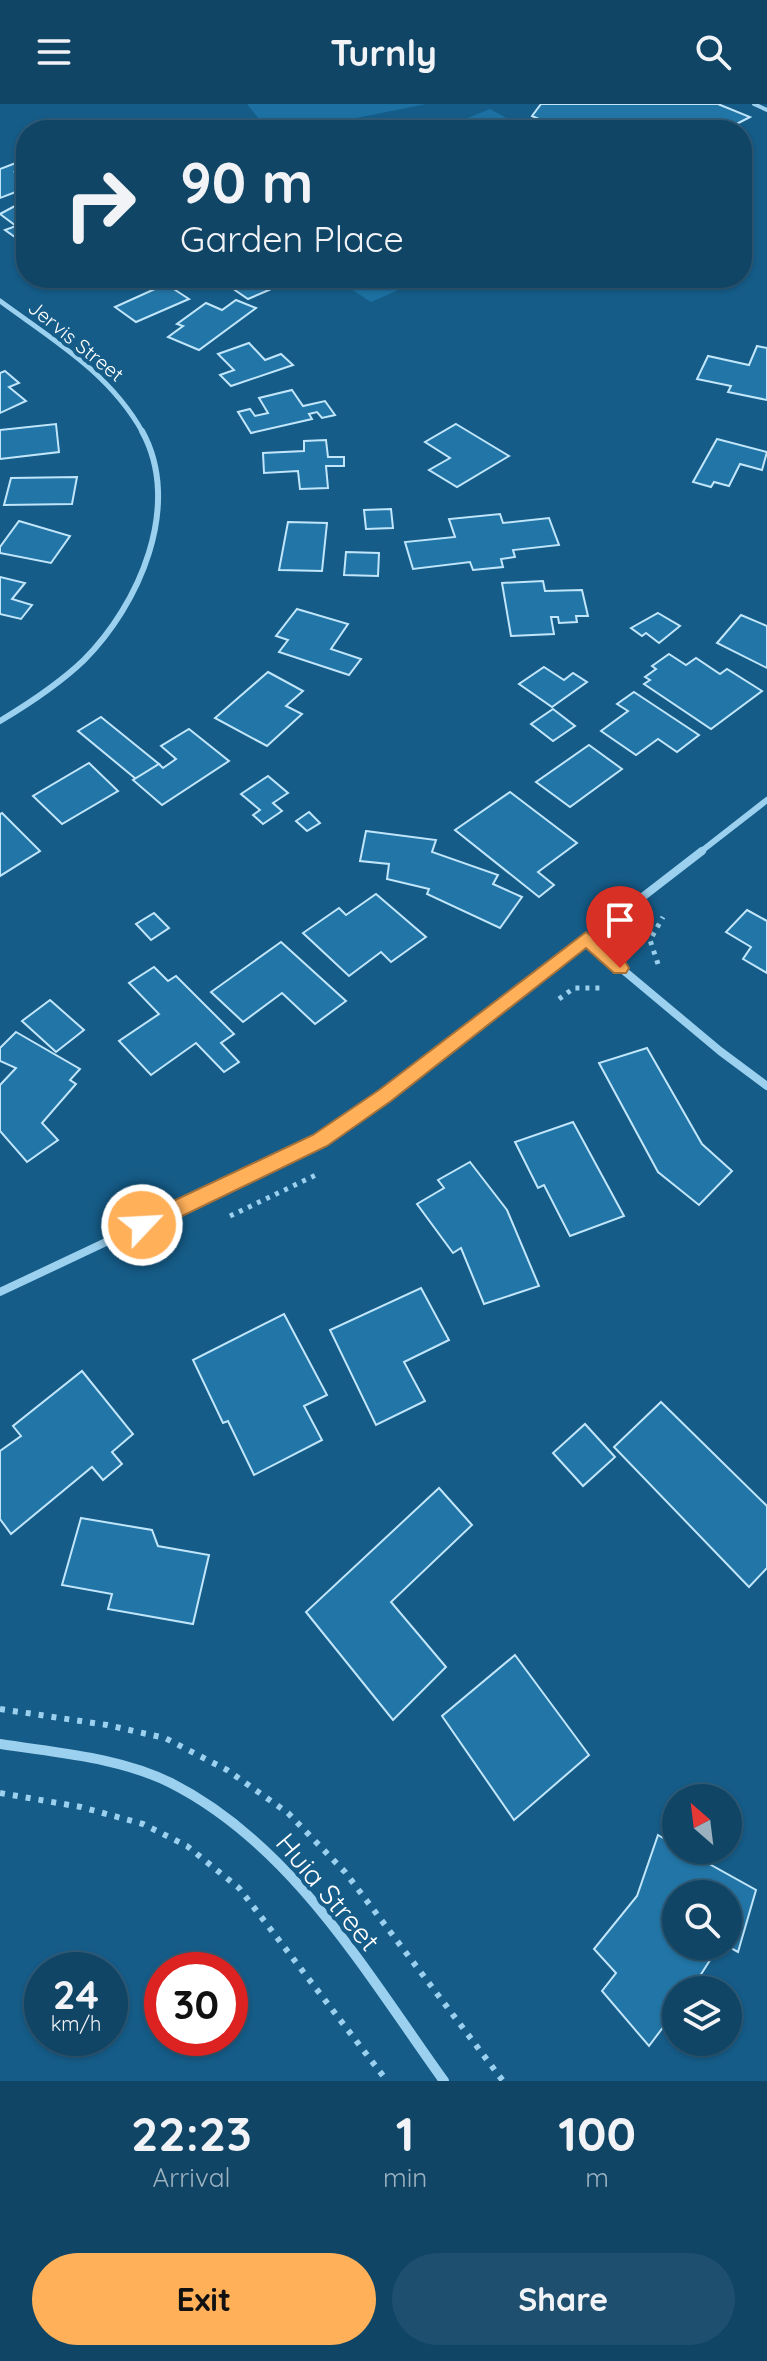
<!DOCTYPE html>
<style>
body{margin:0;font-family:Quicksand,sans-serif;background:#1e4f6f;color:#f1f3f6;height:100vh;display:flex;flex-direction:column;font-size:30px;white-space:nowrap}
*{box-sizing:border-box;margin:0}
p{font-size:26px;color:#9cb1bf}
.icon{flex:none;width:44px;height:44px;fill:none;stroke:currentColor;stroke-width:2;stroke-linecap:round;stroke-linejoin:round}
.map{position:relative;height:1977px;overflow:hidden}
.side{display:flex;flex-direction:column;background:#104566;flex:1}
.side>*{flex:none}
.hud{position:absolute;left:16px;top:16px;width:736px;height:168px;border-radius:32px;box-shadow:0 2px 6px #0004,0 0 0 2px #305d7a;background:#104566;color:#f1f3f6;overflow:hidden}
.needle{width:52px;rotate:332deg}
.buttons{position:absolute;left:662px;top:1680px;display:grid;gap:16px}
.buttons a{display:grid;place-items:center;width:80px;height:80px;border-radius:50%;background:#104566;box-shadow:0 2px 6px #0004,0 0 0 2px #305d7a;font-size:40px}
.speed{position:absolute;left:24px;top:1848px;display:flex;gap:16px;font-size:40px;font-weight:700;text-align:center}
.speed>*{display:grid;place-content:center;width:104px;height:104px;border-radius:50%;background:#104566;box-shadow:0 2px 6px #0004,0 0 0 2px #305d7a;line-height:1}
.speed small{font-size:20px;font-weight:400}
.speed .limit{border:12px solid #d22;background:#fff;color:#111}
.pin{position:absolute;display:grid;place-items:center;width:68px;height:68px;color:#fff;margin:-82px -34px;border-radius:50% 50% 50% 0;rotate:-45deg;box-shadow:0 0 8px #0007}
.pin .icon{rotate:45deg}
.me{position:absolute;width:88px;margin:-44px;rotate:65deg;stroke-linejoin:round;filter:drop-shadow(0 0 6px #0008)}
.turn{display:flex;align-items:center;gap:28px;height:168px;padding:0 32px;font-size:36px}
.turn .icon{width:104px;height:104px;stroke-width:2.5}
.turn b{display:block;font-size:56px;line-height:68px}
.eta{display:flex;justify-content:space-evenly;align-items:center;height:136px;text-align:center}
.eta b{font-size:48px;font-weight:800;line-height:56px}
.primary-button{display:flex;gap:16px;margin-top:auto;padding:16px 32px}
.primary-button a{flex:1;height:92px;border-radius:48px;background:#ffb059;color:#111;font-size:32px;font-weight:800;line-height:92px;text-align:center}
.primary-button a+a{background:#1e4f6f;color:#f1f3f6}
header{display:flex;justify-content:space-between;align-items:center;height:104px;padding:0 32px;background:#104566;font-size:36px;font-weight:800}
.map>svg:first-child{display:block}
</style>
<header><svg class="icon" aria-label="menu" viewBox="0 0 24 24"><path d="M4 6h16M4 12h16M4 18h16"/></svg>Turnly<svg class="icon" aria-label="search" viewBox="0 0 24 24"><circle cx="10" cy="10" r="6"/><path d="M15 15l6 6"/></svg></header>
<div class="map">
<svg width="767" height="1977" viewBox="0 0 767 1977">
<rect width="100%" height="100%" fill="#155c88"/>
<!-- green -->
<g fill="#1d71a2">
<path d="M 247,0 L 426,0 L 297,26 L 268,26 Z"/>
<path d="M 490,5 L 528,26 L 438,26 Z"/>
<path d="M 334,174 L 426,174 L 371,198 Z"/>
</g>
<!-- building -->
<g fill="#2276a7" stroke="#c1e6fb" stroke-width="2">
<path d="M 541,0 L 718,0 L 750,13 L 725,26 L 564,26 L 532,12 Z"/>
<path d="M 26,55 L 26,63 L 15,68 L 26,75 L 26,84 L 0,94 L 0,65 Z"/>
<path d="M 26,96 L 26,128 L 15,133 L 5,126 L 16,122 L 0,110 Z"/>
<path d="M 80,174 L 125,174 L 99,185 L 94,182 L 87,184 L 75,176 Z"/>
<path d="M 247,174 L 251,174 L 269,186 L 248,195 L 229,182 Z"/>
<path d="M 166,180 L 189,195 L 136,218 L 115,203 Z"/>
<path d="M 236,196 L 256,204 L 199,246 L 168,233 L 183,222 L 177,220 L 206,199 L 222,206 Z"/>
<path d="M 249,239 L 265,256 L 281,250 L 293,261 L 231,282 L 220,271 L 234,266 L 218,250 Z"/>
<path d="M 757,242 L 767,244 L 767,296 L 728,288 L 731,282 L 697,275 L 708,252 L 749,261 Z"/>
<path d="M 5,267 L 19,279 L 9,283 L 26,297 L 0,309 L 0,269 Z"/>
<path d="M 292,286 L 303,302 L 325,297 L 335,311 L 322,314 L 317,308 L 309,310 L 312,315 L 251,329 L 238,308 L 250,305 L 255,312 L 268,309 L 259,294 Z"/>
<path d="M 56,320 L 59,348 L 0,355 L 0,326 Z"/>
<path d="M 456,320 L 509,352 L 457,383 L 429,366 L 450,354 L 425,338 Z"/>
<path d="M 717,335 L 767,348 L 762,366 L 740,360 L 729,382 L 714,378 L 711,383 L 693,378 Z"/>
<path d="M 326,336 L 328,353 L 344,353 L 344,362 L 326,362 L 328,384 L 300,385 L 298,367 L 264,369 L 263,349 L 304,347 L 304,337 Z"/>
<path d="M 77,373 L 72,400 L 4,401 L 11,374 Z"/>
<path d="M 391,405 L 393,424 L 366,425 L 364,406 Z"/>
<path d="M 500,410 L 503,419 L 549,414 L 559,441 L 513,446 L 515,453 L 501,455 L 503,463 L 473,466 L 470,458 L 413,465 L 405,438 L 455,433 L 449,415 Z"/>
<path d="M 19,417 L 70,432 L 51,459 L 0,449 L 0,443 Z"/>
<path d="M 288,418 L 327,419 L 322,467 L 279,466 Z"/>
<path d="M 346,448 L 379,449 L 378,472 L 344,471 Z"/>
<path d="M 0,473 L 25,479 L 12,495 L 32,501 L 21,515 L 0,510 Z"/>
<path d="M 543,477 L 545,487 L 582,486 L 588,512 L 576,512 L 577,518 L 559,519 L 558,513 L 551,513 L 554,530 L 511,532 L 502,479 Z"/>
<path d="M 297,505 L 348,520 L 331,545 L 361,555 L 349,571 L 279,548 L 288,536 L 276,532 Z"/>
<path d="M 658,509 L 680,522 L 659,539 L 646,529 L 642,532 L 631,524 Z"/>
<path d="M 741,511 L 767,522 L 767,564 L 717,539 Z"/>
<path d="M 669,550 L 686,561 L 696,554 L 720,570 L 727,565 L 762,587 L 711,625 L 644,580 L 650,576 L 645,573 L 656,565 L 652,562 Z"/>
<path d="M 544,563 L 564,576 L 573,569 L 587,578 L 552,603 L 519,580 Z"/>
<path d="M 268,568 L 303,587 L 286,602 L 302,610 L 267,642 L 215,614 Z"/>
<path d="M 634,588 L 699,631 L 677,648 L 658,635 L 636,651 L 601,627 L 628,607 L 617,600 Z"/>
<path d="M 553,605 L 575,622 L 553,637 L 531,620 Z"/>
<path d="M 101,613 L 159,660 L 136,675 L 78,627 Z"/>
<path d="M 189,625 L 229,657 L 162,701 L 133,676 L 159,660 L 163,664 L 176,655 L 161,642 Z"/>
<path d="M 589,641 L 622,665 L 570,703 L 536,678 Z"/>
<path d="M 89,659 L 118,687 L 62,720 L 33,692 Z"/>
<path d="M 268,672 L 288,689 L 273,699 L 282,707 L 263,720 L 253,711 L 260,706 L 241,690 Z"/>
<path d="M 510,688 L 577,739 L 538,768 L 554,781 L 539,793 L 455,726 Z"/>
<path d="M 309,708 L 320,719 L 307,727 L 296,717 Z"/>
<path d="M 2,709 L 40,747 L 0,772 L 0,710 Z"/>
<path d="M 366,727 L 436,736 L 432,748 L 498,771 L 493,780 L 522,793 L 500,824 L 427,790 L 429,785 L 387,775 L 389,760 L 360,757 Z"/>
<path d="M 376,790 L 426,833 L 391,858 L 381,848 L 349,872 L 303,829 L 339,804 L 346,811 Z"/>
<path d="M 747,806 L 767,817 L 767,869 L 743,855 L 751,843 L 726,828 Z"/>
<path d="M 154,809 L 169,824 L 151,836 L 136,820 Z"/>
<path d="M 281,838 L 346,897 L 315,920 L 282,889 L 243,918 L 211,888 Z"/>
<path d="M 154,863 L 168,877 L 176,872 L 234,930 L 221,939 L 239,958 L 224,968 L 196,939 L 151,971 L 119,937 L 159,910 L 129,879 Z"/>
<path d="M 50,896 L 84,926 L 56,948 L 22,917 Z"/>
<path d="M 16,928 L 80,965 L 70,976 L 76,980 L 42,1019 L 58,1036 L 27,1058 L 0,1027 L 0,981 L 16,964 L 0,957 L 0,944 Z"/>
<path d="M 647,944 L 702,1040 L 732,1067 L 699,1101 L 658,1068 L 599,959 Z"/>
<path d="M 573,1018 L 624,1112 L 570,1132 L 544,1081 L 538,1084 L 515,1038 Z"/>
<path d="M 470,1058 L 507,1106 L 539,1182 L 484,1200 L 461,1144 L 453,1149 L 417,1100 L 444,1084 L 438,1076 Z"/>
<path d="M 421,1184 L 449,1236 L 404,1258 L 425,1297 L 376,1321 L 330,1226 Z"/>
<path d="M 284,1210 L 327,1291 L 304,1302 L 322,1336 L 254,1371 L 228,1317 L 223,1319 L 193,1256 Z"/>
<path d="M 82,1267 L 133,1330 L 112,1348 L 122,1360 L 103,1376 L 92,1363 L 11,1430 L 0,1415 L 0,1347 L 21,1332 L 13,1322 Z"/>
<path d="M 661,1298 L 767,1402 L 767,1464 L 749,1483 L 614,1343 Z"/>
<path d="M 585,1320 L 615,1353 L 583,1382 L 553,1349 Z"/>
<path d="M 439,1384 L 472,1421 L 391,1498 L 446,1563 L 393,1616 L 306,1508 Z"/>
<path d="M 81,1414 L 152,1426 L 158,1442 L 209,1451 L 193,1520 L 108,1505 L 112,1490 L 62,1481 Z"/>
<path d="M 515,1551 L 589,1651 L 514,1716 L 442,1612 Z"/>
<path d="M 658,1731 L 676,1742 L 676,1746 L 684,1746 L 756,1786 L 738,1848 L 727,1842 L 728,1790 L 676,1790 L 676,1842 L 719,1842 L 691,1886 L 676,1886 L 676,1906 L 649,1942 L 602,1887 L 616,1869 L 594,1845 L 637,1792 Z"/>
</g>
<g fill="none" stroke-linecap="round" stroke-linejoin="round">
<!-- path-far1 -->
<g stroke="#9bd0ef" stroke-width="5" stroke-dasharray="4 6" stroke-linecap="butt">
<path d="M 658,860 L 650,836 L 663,813"/>
<path d="M 559,895 L 574,884 L 601,884"/>
<path d="M 230,1112 L 318,1070"/>
</g>
<!-- path -->
<g stroke="#9bd0ef" stroke-width="6" stroke-dasharray="5 8" stroke-linecap="butt">
<path d="M 0,1605 L 107,1621 L 165,1634 L 227,1666 L 288,1709 L 345,1768 L 503,1977"/>
<path d="M 0,1689 L 81,1703 L 143,1720 L 187,1742 L 239,1784 L 387,1977"/>
</g>
<!-- lane -->
<path stroke="#9bd0ef" stroke-width="4" d="M 754,0 L 767,6"/>
<!-- street-far3 -->
<path stroke="#9bd0ef" stroke-width="5" d="M 0,197 C 53,236 110,269 143,329"/>
<!-- street-far2 -->
<g stroke="#9bd0ef" stroke-width="6">
<path d="M 0,617 C 30,599 59,580 84,556 C 139,501 183,401 142,327"/>
<path d="M 699,749 L 767,696"/>
</g>
<!-- street-far1 -->
<g stroke="#9bd0ef" stroke-width="8">
<path d="M 586,835 L 720,947 L 767,982"/>
<path d="M 0,1188 L 320,1037 L 385,992 L 702,747"/>
</g>
<!-- street -->
<path stroke="#9bd0ef" stroke-width="10" d="M 0,1640 C 57,1649 119,1653 171,1679 C 293,1741 367,1870 444,1977"/>
</g>
<!-- route -->
<path fill="#ffb059" stroke="#a6723a" stroke-width="2" d="M 586,828 L 626,859 L 629,864 L 626,869 L 614,869 L 586,844 L 391,997 L 327,1042 L 149,1128 L 142,1130 L 135,1128 L 132,1121 L 135,1115 L 313,1031 L 379,986 Z"/>
<g text-anchor="middle" stroke-width="8" stroke-linejoin="round" paint-order="stroke">
<!-- far-street labels -->
<g font-size="20" fill="#fff" stroke="#155c88">
<text transform="translate(76 237) rotate(39)" y="7">Jervis Street</text>
</g>
<!-- near-street labels -->
<g font-size="28" fill="#fff" stroke="#155c88">
<text transform="translate(328 1788) rotate(50)" y="10">Huia Street</text>
</g>
</g>
</svg>
<div class="buttons">
<a><svg class="needle" viewBox="-14 -14 28 28"><path d="M0-13l5 13h-10z" fill="#e53935"/><path d="M0 13l5-13h-10z" fill="#9cb1bf"/></svg></a>
<a><svg class="icon" aria-label="search" viewBox="0 0 24 24"><circle cx="10" cy="10" r="6"/><path d="M15 15l6 6"/></svg></a>
<a><svg class="icon" aria-label="layers" viewBox="0 0 24 24"><path d="M12 4l9 5-9 5-9-5zM3 14l9 5 9-5"/></svg></a>
</div>
<div class="speed"><div>24<small>km/h</small></div><div class="limit">30</div></div>
<div class="pin" style="left:620px;top:864px;background:#d93025"><svg class="icon" aria-label="arrive" viewBox="0 0 24 24"><path d="M6 21V4h12l-3 4 3 4H6"/></svg></div>
<svg class="me" style="left:142px;top:1121px" viewBox="-20 -20 40 40"><circle r="17" fill="#ffb059" stroke="#fff" stroke-width="3"/><path d="M0-11L8 9 0 5-8 9z" fill="#fff"/></svg>
<div class="hud">
<div class="turn"><svg class="icon" aria-label="right" viewBox="0 0 24 24"><path d="M7 20v-9h11M14 6l5 5-5 5"/></svg><div><b>90 m</b>Garden Place</div></div>
</div>
</div>
<section class="side">
<div class="eta">
<div><b>22:23</b><p>Arrival</p></div>
<div><b>1</b><p>min</p></div>
<div><b>100</b><p>m</p></div>
</div>
<div class="primary-button"><a>Exit</a><a>Share</a></div>
</section>
